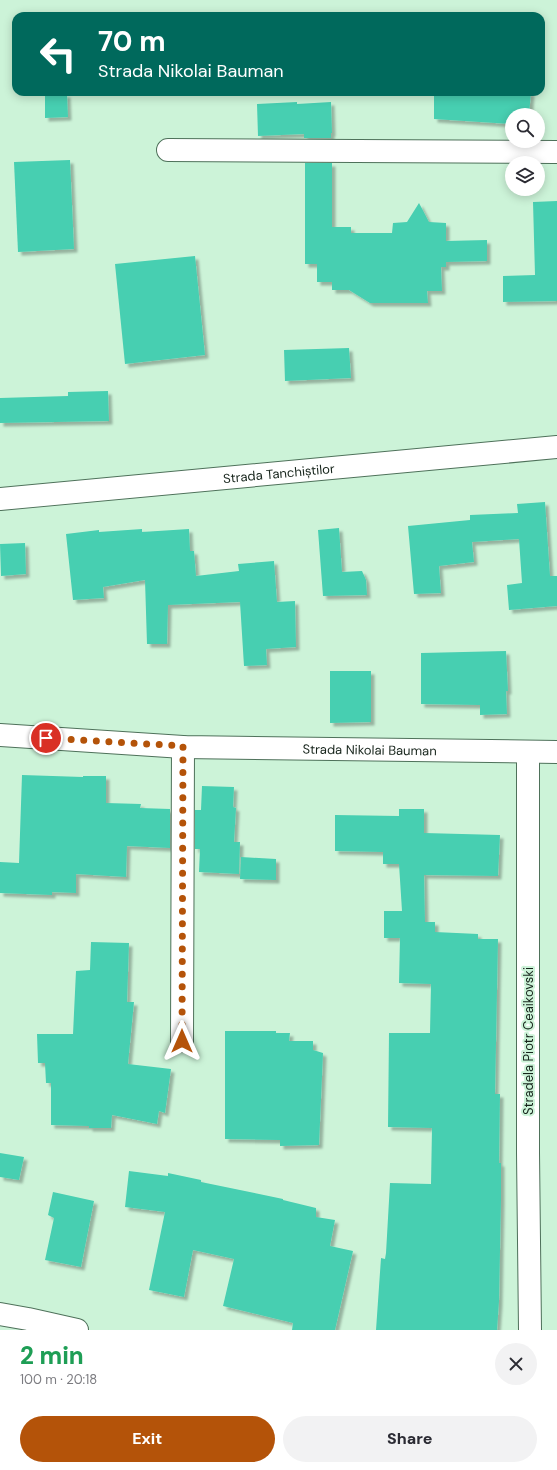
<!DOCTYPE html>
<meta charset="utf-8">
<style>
body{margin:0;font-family:"DM Sans",sans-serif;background:#f2f2f3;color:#2b2b33;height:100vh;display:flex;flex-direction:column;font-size:15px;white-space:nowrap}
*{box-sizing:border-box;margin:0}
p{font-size:13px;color:#7c7c81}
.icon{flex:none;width:22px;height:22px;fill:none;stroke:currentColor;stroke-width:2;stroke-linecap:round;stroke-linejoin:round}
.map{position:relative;height:1330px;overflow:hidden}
.details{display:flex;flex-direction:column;background:#fff;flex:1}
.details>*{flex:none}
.top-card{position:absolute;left:12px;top:12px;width:533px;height:84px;border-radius:12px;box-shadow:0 2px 10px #0003;background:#00695c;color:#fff;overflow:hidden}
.tools{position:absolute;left:505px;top:108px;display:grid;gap:8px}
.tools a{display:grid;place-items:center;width:40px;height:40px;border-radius:50%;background:#fff;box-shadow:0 2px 10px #0003;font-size:20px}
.pin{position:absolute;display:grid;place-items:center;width:34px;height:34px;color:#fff;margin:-17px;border:2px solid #fff;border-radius:50%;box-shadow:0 1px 4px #0007}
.me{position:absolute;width:44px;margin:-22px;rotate:0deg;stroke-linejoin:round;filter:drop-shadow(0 0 3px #0008)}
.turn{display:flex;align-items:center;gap:14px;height:84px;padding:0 20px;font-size:18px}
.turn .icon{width:52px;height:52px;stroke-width:2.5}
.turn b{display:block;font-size:28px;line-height:34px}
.round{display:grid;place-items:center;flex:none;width:42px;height:42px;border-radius:21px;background:#f2f2f3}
.summary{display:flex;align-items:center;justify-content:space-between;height:68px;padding:0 20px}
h1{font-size:24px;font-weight:800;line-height:30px;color:#1e9e55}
.action{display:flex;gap:8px;margin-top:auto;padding:8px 20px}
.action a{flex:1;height:46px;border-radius:24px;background:#b45309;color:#fff;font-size:16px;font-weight:800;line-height:46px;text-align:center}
.action a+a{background:#f2f2f3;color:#2b2b33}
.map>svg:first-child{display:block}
</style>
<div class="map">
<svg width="557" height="1330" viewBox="0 0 557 1330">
<defs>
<filter id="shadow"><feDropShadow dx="3.5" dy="3.5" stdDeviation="1" flood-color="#0004"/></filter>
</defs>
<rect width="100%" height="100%" fill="#ccf3d8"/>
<!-- building -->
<g fill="#47cfb1" filter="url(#shadow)">
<path d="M 434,92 L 531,92 L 529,115 L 512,115 L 512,124 L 434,119 Z"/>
<path d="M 45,94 L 67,94 L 68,117 L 45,118 Z"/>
<path d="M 297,102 L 297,104 L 331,102 L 332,133 L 331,133 L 331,138 L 304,138 L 304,134 L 258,136 L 257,104 Z"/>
<path d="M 70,160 L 74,249 L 18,252 L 14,162 Z"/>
<path d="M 305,163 L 332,163 L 332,227 L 351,227 L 351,233 L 392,233 L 393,223 L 407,222 L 419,203 L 429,222 L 446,223 L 446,241 L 487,240 L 487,261 L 446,262 L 446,267 L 441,267 L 442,291 L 427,291 L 428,303 L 370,303 L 349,290 L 332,290 L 332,282 L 317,282 L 317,264 L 305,264 Z"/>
<path d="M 557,201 L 557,301 L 503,302 L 503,276 L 535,275 L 533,202 Z"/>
<path d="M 195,256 L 205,355 L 125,364 L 115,264 Z"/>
<path d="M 349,348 L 351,378 L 285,381 L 284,350 Z"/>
<path d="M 108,391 L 109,421 L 0,423 L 0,398 L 68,396 L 68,392 Z"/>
<path d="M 545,502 L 550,576 L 557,576 L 557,606 L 509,610 L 507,585 L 522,583 L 519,539 L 472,542 L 474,562 L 439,566 L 441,593 L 414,594 L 408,526 L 470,520 L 470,515 L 518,513 L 517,504 Z"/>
<path d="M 339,528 L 342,572 L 362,571 L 366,580 L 367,595 L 323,596 L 318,530 Z"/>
<path d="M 142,529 L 142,532 L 189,529 L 190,551 L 194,551 L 196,576 L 239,571 L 238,564 L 274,561 L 277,602 L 295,601 L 296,647 L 266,649 L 267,665 L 244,666 L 240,602 L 168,605 L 167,644 L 147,644 L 145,580 L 103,587 L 104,598 L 73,600 L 66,534 L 99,530 L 99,532 Z"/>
<path d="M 25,543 L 26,574 L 1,576 L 0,544 Z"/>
<path d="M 506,651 L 508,691 L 506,691 L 507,714 L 480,715 L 480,705 L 421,704 L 421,653 Z"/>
<path d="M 330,671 L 371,671 L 371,722 L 330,723 Z"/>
<path d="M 22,775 L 83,777 L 83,776 L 106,776 L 106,803 L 141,804 L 140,808 L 170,809 L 170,848 L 127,846 L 126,877 L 76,874 L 76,893 L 52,892 L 52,895 L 0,893 L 0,862 L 19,863 Z"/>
<path d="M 202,786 L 234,787 L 233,807 L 236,808 L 234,842 L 240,842 L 239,874 L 199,872 L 200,849 L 195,849 L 195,810 L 201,810 Z"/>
<path d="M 399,809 L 424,809 L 424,833 L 500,835 L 498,876 L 424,875 L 425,922 L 435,922 L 435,932 L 478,934 L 478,939 L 498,939 L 495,1094 L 500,1094 L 499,1163 L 501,1163 L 501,1200 L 499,1301 L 497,1330 L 376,1330 L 381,1258 L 385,1259 L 386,1253 L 390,1183 L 431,1184 L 432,1128 L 388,1127 L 389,1033 L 430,1033 L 431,984 L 399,983 L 400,938 L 384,938 L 384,911 L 402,911 L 399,864 L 383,864 L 383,852 L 335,851 L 335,815 L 399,816 Z"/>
<path d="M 241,857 L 276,859 L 276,880 L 240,879 Z"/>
<path d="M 91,942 L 129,943 L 127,1002 L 134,1002 L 128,1064 L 171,1069 L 165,1113 L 159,1111 L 157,1124 L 112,1115 L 111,1128 L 89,1128 L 89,1126 L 51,1125 L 51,1083 L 46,1083 L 45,1063 L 38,1063 L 37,1034 L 73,1034 L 76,971 L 90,970 Z"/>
<path d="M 225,1031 L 276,1031 L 276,1033 L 290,1033 L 289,1041 L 313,1041 L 313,1050 L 323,1053 L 319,1145 L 280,1146 L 280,1140 L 225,1139 Z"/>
<path d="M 0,1153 L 24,1157 L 19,1180 L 0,1177 Z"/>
<path d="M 129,1171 L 168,1176 L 168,1173 L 201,1180 L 201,1182 L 283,1199 L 283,1200 L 316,1208 L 316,1217 L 335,1220 L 330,1246 L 353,1251 L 335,1330 L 292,1330 L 293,1323 L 223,1306 L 234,1259 L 193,1250 L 184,1297 L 149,1290 L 165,1212 L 125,1207 Z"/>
<path d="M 53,1192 L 94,1201 L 81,1267 L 45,1260 L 54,1218 L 48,1215 Z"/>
</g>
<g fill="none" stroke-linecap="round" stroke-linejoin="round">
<defs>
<g id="minor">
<path d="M 168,150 L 557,152"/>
<path id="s1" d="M 0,499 L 557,447"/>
<path id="s2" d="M 0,735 L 183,747 L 557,752"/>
<path d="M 528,753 L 528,1153 L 530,1330"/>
<path d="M 182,1041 L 183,747"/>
<path d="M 0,1314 L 28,1319 L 77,1330"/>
</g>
</defs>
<!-- minor casing -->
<use href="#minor" stroke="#4e715a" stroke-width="24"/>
<!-- minor -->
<use href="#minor" stroke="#fff" stroke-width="22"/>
</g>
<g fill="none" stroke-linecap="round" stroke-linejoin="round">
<!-- route -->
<path stroke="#b45309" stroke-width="7" stroke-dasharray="0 12.6" d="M 46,738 L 183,746 L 182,1041"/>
</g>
<g text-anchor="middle" stroke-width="4" stroke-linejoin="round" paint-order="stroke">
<!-- street labels -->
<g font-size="13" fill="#16241b" stroke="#ccf3d8">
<text dy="5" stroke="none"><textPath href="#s1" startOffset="280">Strada Tanchiștilor</textPath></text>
<text dy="5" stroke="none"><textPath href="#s2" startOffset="370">Strada Nikolai Bauman</textPath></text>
<text transform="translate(528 1041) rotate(-90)" y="5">Stradela Piotr Ceaikovski</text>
</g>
</g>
</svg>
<div class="tools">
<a><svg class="icon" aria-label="search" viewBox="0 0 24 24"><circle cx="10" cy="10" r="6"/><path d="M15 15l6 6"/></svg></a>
<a><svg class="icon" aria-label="layers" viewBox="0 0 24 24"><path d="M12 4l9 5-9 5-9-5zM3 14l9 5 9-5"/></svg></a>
</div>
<div class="pin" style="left:46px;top:738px;background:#d93025"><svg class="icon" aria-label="arrive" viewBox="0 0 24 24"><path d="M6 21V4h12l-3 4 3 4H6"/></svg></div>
<svg class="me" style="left:182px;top:1041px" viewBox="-20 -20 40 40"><path d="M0-17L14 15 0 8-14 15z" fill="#b45309" stroke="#fff" stroke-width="4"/></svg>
<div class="top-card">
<div class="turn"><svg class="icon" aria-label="left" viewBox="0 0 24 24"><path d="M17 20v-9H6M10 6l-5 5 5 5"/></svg><div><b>70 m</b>Strada Nikolai Bauman</div></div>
</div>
</div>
<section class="details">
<div class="summary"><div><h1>2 min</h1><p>100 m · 20:18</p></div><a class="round"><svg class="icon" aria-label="close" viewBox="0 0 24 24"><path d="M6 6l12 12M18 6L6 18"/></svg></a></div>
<div class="action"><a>Exit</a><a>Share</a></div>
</section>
